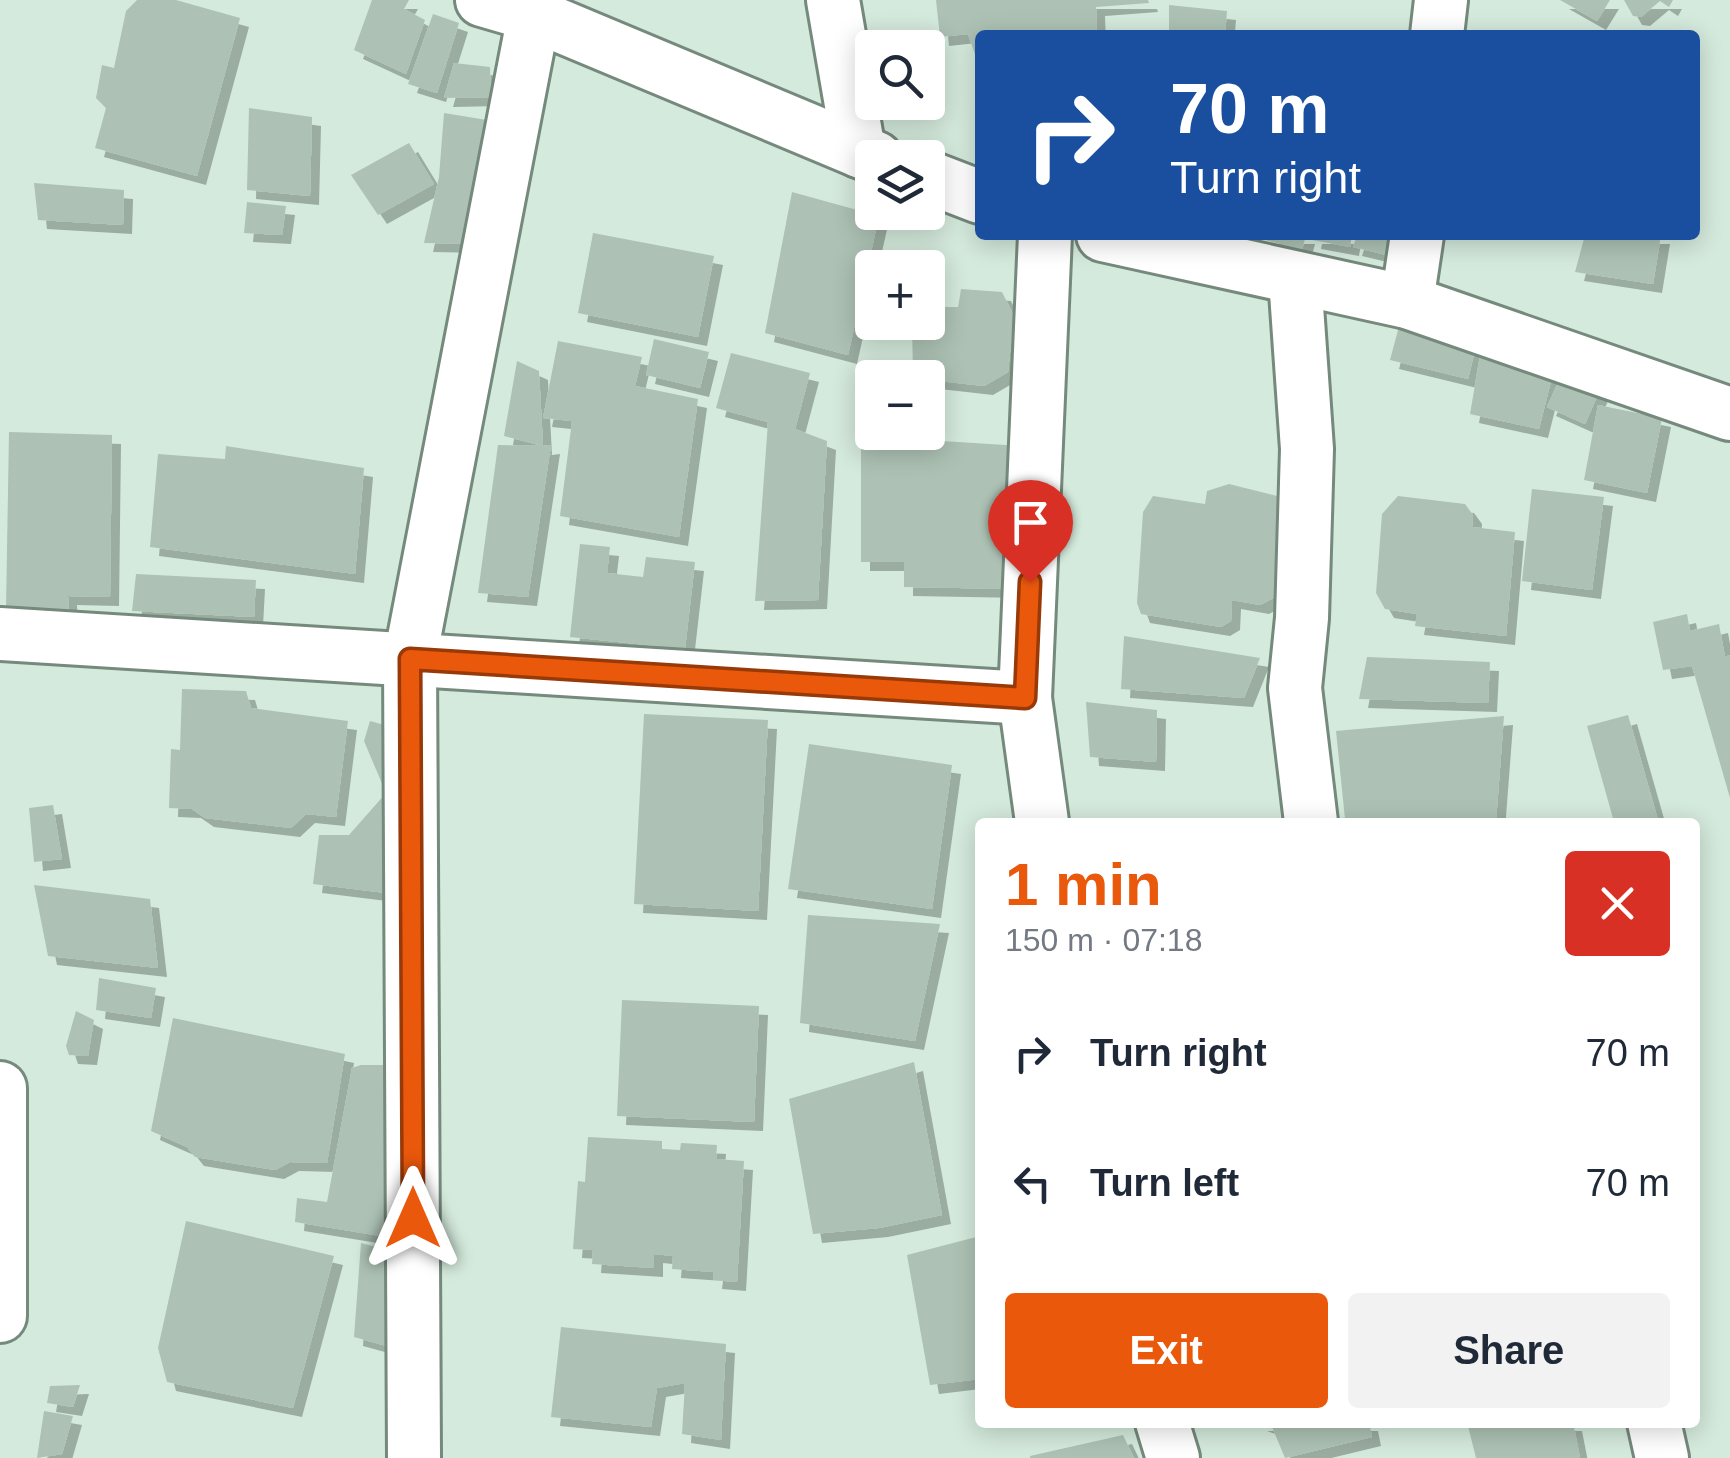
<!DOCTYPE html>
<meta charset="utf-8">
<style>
body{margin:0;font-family:Arial,sans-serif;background:#f2f2f3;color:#1f2937;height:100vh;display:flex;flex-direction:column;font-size:38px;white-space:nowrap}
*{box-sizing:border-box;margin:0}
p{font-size:32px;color:#747a83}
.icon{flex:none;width:55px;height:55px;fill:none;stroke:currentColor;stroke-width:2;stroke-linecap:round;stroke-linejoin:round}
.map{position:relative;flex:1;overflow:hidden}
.drawer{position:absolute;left:975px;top:818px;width:725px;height:610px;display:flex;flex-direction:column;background:#fff;border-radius:10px;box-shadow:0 5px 25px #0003}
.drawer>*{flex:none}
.banner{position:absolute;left:975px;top:30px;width:725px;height:210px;border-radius:10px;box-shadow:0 5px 25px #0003;background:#1a4fa0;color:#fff;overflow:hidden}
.buttons{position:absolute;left:855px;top:30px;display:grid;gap:20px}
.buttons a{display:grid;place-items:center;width:90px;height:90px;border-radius:10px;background:#fff;box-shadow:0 5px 25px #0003;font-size:50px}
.pin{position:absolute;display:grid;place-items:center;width:85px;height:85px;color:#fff;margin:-102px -42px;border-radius:50% 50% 50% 0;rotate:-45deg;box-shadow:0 0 10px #0007}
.pin .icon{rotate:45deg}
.me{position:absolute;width:110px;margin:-55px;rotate:0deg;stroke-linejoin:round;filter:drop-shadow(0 0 8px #0008)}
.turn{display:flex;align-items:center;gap:35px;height:210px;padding:0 30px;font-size:45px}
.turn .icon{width:130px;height:130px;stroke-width:2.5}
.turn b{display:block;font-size:70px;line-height:85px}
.round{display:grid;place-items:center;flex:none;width:105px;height:105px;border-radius:10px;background:#f2f2f3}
.head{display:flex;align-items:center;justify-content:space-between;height:170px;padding:0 30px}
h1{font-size:60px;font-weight:700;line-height:75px;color:#ea580c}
.primary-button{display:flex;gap:20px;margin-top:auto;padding:20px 30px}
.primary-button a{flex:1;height:115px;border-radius:10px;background:#ea580c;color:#fff;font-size:40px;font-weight:700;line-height:115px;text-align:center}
.primary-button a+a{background:#f2f2f3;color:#1f2937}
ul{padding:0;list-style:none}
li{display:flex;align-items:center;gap:30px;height:130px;padding:0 30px}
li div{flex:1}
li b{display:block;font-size:38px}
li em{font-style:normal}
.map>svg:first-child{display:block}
</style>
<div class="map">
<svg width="1730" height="1458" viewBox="0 0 1730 1458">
<defs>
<filter id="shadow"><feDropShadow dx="9" dy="9" stdDeviation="0" flood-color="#0004"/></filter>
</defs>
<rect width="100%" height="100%" fill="#d4eadc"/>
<!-- building -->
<g fill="#adc2b4" filter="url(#shadow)">
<path d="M 137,0 L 176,0 L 240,18 L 197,176 L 95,148 L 106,108 L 96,98 L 102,65 L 114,68 L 126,11 Z"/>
<path d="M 372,0 L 409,0 L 404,9 L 425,20 L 406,74 L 354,50 Z"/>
<path d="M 936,0 L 1148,0 L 1149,3 L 1096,7 L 1097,35 L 980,35 L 980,69 L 968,34 L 940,37 Z"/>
<path d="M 1560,0 L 1610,0 L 1597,21 Z"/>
<path d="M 1624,0 L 1673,0 L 1669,7 L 1660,1 L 1641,17 L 1633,16 Z"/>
<path d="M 1169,5 L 1227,11 L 1225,35 L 1169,35 Z"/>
<path d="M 433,14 L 459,23 L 437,93 L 408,84 Z"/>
<path d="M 454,63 L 490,67 L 491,97 L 444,98 Z"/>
<path d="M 249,108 L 312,117 L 310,196 L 247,190 Z"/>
<path d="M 444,113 L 493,121 L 474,244 L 424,243 L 439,177 Z"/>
<path d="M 409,143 L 434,184 L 378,215 L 351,175 Z"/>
<path d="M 34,183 L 124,190 L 123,225 L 38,220 Z"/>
<path d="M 792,192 L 879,216 L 848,355 L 765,333 Z"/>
<path d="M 247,202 L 286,206 L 282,235 L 244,233 Z"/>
<path d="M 593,233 L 714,256 L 698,337 L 578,313 Z"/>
<path d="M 1247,235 L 1306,235 L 1302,250 Z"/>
<path d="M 1313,235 L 1352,235 L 1350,247 L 1312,240 Z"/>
<path d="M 1357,235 L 1405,235 L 1399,258 L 1353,247 Z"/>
<path d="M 1585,235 L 1661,235 L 1653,284 L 1575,272 Z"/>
<path d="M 961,289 L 1002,292 L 1014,316 L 1008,372 L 984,386 L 913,378 L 912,322 L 928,322 L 928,307 L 958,307 Z"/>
<path d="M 1402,315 L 1479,334 L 1468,379 L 1390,360 Z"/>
<path d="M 654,339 L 709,352 L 700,388 L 646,375 Z"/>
<path d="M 558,341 L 642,357 L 635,386 L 698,399 L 679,537 L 560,516 L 572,421 L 543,418 Z"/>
<path d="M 1482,344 L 1554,369 L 1539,429 L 1470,414 Z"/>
<path d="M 731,353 L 810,373 L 795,429 L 827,441 L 818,600 L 755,601 L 768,422 L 716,408 Z"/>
<path d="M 517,361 L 539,371 L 543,446 L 551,445 L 528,597 L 478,593 L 498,445 L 543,446 L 504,436 Z"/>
<path d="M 1561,376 L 1599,392 L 1585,424 L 1547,407 Z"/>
<path d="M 1598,405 L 1662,418 L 1647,493 L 1584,480 Z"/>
<path d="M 9,432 L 112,435 L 110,597 L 68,596 L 69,616 L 6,609 Z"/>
<path d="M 861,436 L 1023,446 L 1014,589 L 904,587 L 904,562 L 861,562 Z"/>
<path d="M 226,446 L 364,468 L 355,574 L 150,547 L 158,454 L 225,459 Z"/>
<path d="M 1229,484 L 1281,497 L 1286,510 L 1275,597 L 1260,605 L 1232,600 L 1231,621 L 1221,627 L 1141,614 L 1137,603 L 1143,512 L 1153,496 L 1205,504 L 1207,491 Z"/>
<path d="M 1532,489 L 1604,497 L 1592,590 L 1522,581 Z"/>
<path d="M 1398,496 L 1465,504 L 1473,515 L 1472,527 L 1515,532 L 1506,636 L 1415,626 L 1417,614 L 1385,609 L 1376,593 L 1382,514 Z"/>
<path d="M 580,544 L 610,547 L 607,573 L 643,577 L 646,557 L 695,562 L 685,649 L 570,637 Z"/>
<path d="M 136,574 L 256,580 L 254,617 L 132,611 Z"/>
<path d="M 1687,614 L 1690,631 L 1719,624 L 1725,657 L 1730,655 L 1730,798 L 1692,666 L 1663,670 L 1653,622 Z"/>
<path d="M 1124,636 L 1260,658 L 1244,698 L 1121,689 Z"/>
<path d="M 1367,657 L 1490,662 L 1488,703 L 1359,699 Z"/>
<path d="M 182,689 L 246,691 L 251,708 L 348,721 L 336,817 L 306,814 L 291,828 L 205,818 L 192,809 L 169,808 L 171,749 L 180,750 Z"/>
<path d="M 1086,702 L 1157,710 L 1156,762 L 1090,757 Z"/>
<path d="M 644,714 L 768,720 L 758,911 L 634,904 Z"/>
<path d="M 1628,715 L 1658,820 L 1648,822 L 1614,822 L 1587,726 Z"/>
<path d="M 1504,716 L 1496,821 L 1345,819 L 1336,731 Z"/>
<path d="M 370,721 L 403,730 L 402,895 L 313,884 L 319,835 L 349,835 L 386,793 L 364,741 Z"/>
<path d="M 809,744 L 952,765 L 932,909 L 788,889 Z"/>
<path d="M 53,805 L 62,859 L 34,862 L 29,808 Z"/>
<path d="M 34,885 L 150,899 L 158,968 L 48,956 Z"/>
<path d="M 808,915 L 940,924 L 915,1041 L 800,1023 Z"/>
<path d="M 99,978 L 156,988 L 151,1018 L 96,1010 Z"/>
<path d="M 622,1000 L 759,1006 L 754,1122 L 617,1116 Z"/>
<path d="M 76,1011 L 94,1020 L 88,1056 L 69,1055 L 66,1046 Z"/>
<path d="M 173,1018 L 345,1054 L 327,1163 L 290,1162 L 275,1170 L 195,1157 L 187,1147 L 151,1131 Z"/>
<path d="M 914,1062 L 942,1215 L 879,1228 L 813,1234 L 789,1099 Z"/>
<path d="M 361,1065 L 399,1065 L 387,1237 L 295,1222 L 297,1198 L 327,1202 L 352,1068 Z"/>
<path d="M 588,1137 L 662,1141 L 662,1149 L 680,1150 L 681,1143 L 717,1145 L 716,1159 L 744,1161 L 737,1282 L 713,1280 L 714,1272 L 672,1269 L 673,1256 L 654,1254 L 654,1268 L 592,1264 L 593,1250 L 573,1249 L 578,1181 L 585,1182 Z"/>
<path d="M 186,1221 L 334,1256 L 293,1408 L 167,1382 L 158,1348 Z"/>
<path d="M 980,1236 L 980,1379 L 930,1385 L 907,1255 Z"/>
<path d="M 361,1243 L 402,1254 L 394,1348 L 354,1337 Z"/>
<path d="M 561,1327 L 726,1344 L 721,1440 L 682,1434 L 685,1383 L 657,1388 L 651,1427 L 551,1417 Z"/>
<path d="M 80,1385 L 73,1407 L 47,1403 L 50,1386 Z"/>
<path d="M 44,1411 L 73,1416 L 62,1454 L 37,1458 Z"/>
<path d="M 1258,1422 L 1369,1422 L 1372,1437 L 1285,1458 L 1272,1427 Z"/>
<path d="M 1467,1422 L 1573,1422 L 1580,1458 L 1476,1458 Z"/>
<path d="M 1123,1435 L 1134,1458 L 1030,1458 L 1030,1456 Z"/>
</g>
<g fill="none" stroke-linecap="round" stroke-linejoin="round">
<defs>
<g id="minor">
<path d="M 482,0 L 534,15 L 876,158"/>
<path d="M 833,0 L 859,151"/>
<path d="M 1437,35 L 1441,0"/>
<path d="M 928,177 L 980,197"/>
<path d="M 1103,235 L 1407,302 L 1730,414"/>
<path d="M 1295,278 L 1307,449 L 1302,618 L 1295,688 L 1311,822"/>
<path d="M 1407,302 L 1417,235"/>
<path d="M 0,634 L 1025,698 L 1045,235"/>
<path d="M 1025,698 L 1042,822"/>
<path d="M 0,1088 L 0,1316"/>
<path d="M 1162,1422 L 1173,1458"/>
<path d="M 1654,1422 L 1662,1458"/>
<path d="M 414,1458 L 410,659 L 534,15"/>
</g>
</defs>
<!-- minor casing -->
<use href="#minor" stroke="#75897c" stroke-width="58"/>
<!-- minor -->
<use href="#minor" stroke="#fff" stroke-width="52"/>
</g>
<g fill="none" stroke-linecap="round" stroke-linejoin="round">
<defs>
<path id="route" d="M 413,1218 L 410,659 L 1025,698 L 1030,582"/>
</defs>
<!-- route casing -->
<use href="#route" stroke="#983908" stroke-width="25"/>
<!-- route -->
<use href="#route" stroke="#ea580c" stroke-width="18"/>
</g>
</svg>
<div class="buttons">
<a><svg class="icon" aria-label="search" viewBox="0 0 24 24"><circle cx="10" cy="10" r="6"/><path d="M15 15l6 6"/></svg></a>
<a><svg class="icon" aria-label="layers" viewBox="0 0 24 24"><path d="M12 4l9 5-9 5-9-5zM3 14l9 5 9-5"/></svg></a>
<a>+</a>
<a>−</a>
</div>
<div class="pin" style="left:1030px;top:582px;background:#d93025"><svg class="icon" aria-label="arrive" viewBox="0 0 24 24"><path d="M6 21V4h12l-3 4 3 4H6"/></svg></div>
<svg class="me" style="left:413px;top:1218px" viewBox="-20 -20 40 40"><path d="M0-17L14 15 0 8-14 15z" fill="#ea580c" stroke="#fff" stroke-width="4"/></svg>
<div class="banner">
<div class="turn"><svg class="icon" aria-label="right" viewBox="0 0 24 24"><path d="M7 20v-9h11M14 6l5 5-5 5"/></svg><div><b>70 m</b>Turn right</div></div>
</div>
<section class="drawer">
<div class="head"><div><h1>1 min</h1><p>150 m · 07:18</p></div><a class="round" style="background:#d93025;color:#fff"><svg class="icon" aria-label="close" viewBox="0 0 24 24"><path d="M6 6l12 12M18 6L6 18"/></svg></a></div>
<ul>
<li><svg class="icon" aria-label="right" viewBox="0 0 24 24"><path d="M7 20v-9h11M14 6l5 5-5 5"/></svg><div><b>Turn right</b></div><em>70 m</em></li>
<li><svg class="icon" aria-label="left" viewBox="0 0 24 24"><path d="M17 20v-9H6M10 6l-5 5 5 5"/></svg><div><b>Turn left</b></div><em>70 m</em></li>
</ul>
<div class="primary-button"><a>Exit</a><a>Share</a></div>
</section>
</div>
